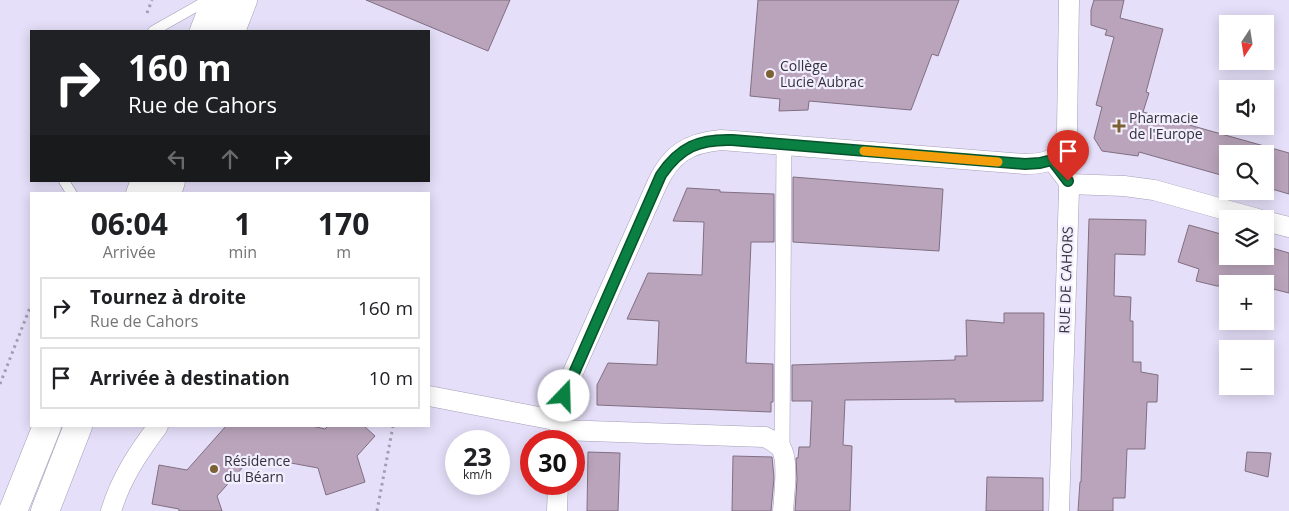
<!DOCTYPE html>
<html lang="fr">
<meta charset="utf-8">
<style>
body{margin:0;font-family:"Open Sans",sans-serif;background:#f2f2f2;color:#202124;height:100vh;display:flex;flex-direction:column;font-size:19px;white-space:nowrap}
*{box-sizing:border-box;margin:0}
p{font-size:16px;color:#757577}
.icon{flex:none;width:28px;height:28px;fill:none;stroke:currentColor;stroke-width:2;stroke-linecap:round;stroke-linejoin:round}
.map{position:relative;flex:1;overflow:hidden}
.sheet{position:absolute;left:30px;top:192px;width:400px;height:235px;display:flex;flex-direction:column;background:#fff;border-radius:0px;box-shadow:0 2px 12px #0003}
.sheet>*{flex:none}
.hud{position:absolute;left:30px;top:30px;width:400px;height:152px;border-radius:0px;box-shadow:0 2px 12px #0003;background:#202124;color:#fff;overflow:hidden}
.needle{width:32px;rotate:192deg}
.controls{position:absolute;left:1219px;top:15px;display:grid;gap:10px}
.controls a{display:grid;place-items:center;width:55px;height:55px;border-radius:0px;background:#fff;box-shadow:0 2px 12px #0003;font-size:25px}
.speed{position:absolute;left:445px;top:430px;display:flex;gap:10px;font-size:25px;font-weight:700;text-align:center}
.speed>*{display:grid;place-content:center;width:65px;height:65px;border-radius:50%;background:#fff;box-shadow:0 2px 12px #0003;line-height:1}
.speed small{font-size:12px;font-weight:400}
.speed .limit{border:8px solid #d22;background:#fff;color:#111}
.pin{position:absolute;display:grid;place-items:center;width:42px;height:42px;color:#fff;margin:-51px -21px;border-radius:50% 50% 50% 0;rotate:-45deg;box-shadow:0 0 5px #0007}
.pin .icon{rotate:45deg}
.me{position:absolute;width:55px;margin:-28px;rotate:21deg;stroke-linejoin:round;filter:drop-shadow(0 0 4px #0008)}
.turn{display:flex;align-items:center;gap:18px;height:105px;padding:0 15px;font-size:22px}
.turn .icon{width:65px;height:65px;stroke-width:2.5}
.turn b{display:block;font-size:35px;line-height:42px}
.lanes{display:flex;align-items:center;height:48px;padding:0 15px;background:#0003;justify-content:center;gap:25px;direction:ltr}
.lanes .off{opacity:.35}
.eta{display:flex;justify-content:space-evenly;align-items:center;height:85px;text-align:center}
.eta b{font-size:30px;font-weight:700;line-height:35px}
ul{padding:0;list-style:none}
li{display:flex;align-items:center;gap:15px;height:62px;margin:0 10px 8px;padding:0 5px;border:2px solid #e0e0e0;border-radius:0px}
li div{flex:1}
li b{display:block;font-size:19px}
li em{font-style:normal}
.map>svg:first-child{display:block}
</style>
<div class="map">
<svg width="1289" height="511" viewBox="0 0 1289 511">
<rect width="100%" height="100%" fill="#e5dff9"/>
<!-- building -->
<g fill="#baa4bb" stroke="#806f81">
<path d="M 366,0 L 510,0 L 488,51 Z"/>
<path d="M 758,0 L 959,0 L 938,56 L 932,54 L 911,110 L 809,101 L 808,110 L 779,111 L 780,99 L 750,96 Z"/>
<path d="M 1094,0 L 1124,0 L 1120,18 L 1163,29 L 1146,92 L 1149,93 L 1143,112 L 1289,153 L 1289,194 L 1265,187 L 1265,154 L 1228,154 L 1228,177 L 1139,152 L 1138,156 L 1102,151 L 1094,138 L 1102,107 L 1096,105 L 1114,37 L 1105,35 L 1107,30 L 1091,25 L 1091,10 Z"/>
<path d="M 793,177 L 943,189 L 939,251 L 793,242 Z"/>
<path d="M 687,188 L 720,190 L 720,192 L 774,194 L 774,242 L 751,242 L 746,363 L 773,364 L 773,402 L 771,402 L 771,412 L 597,405 L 597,385 L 608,363 L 657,365 L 659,321 L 627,319 L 648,273 L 702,275 L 704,222 L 673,221 Z"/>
<path d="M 1089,219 L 1146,220 L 1145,255 L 1115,254 L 1114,296 L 1131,297 L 1130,321 L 1133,321 L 1133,362 L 1141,362 L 1141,372 L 1158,375 L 1157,402 L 1147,402 L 1145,449 L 1127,449 L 1125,498 L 1113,498 L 1113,511 L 1078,511 L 1080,482 L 1081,482 Z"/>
<path d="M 1189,225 L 1228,236 L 1228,256 L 1265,256 L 1265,246 L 1289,253 L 1289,293 L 1265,287 L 1265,284 L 1255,284 L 1242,280 L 1241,284 L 1223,284 L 1222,286 L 1217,286 L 1196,281 L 1199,269 L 1178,262 Z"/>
<path d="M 1004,313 L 1044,313 L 1043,401 L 955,402 L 955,399 L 845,400 L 843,445 L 852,446 L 850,511 L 795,511 L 797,479 L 796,458 L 798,458 L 799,447 L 810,447 L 812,401 L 792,401 L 792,365 L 955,360 L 955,356 L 967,356 L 966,320 L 1004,323 Z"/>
<path d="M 226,426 L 312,426 L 325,429 L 328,426 L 364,426 L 375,436 L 357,456 L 365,482 L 326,495 L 318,468 L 253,456 L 217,496 L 222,511 L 179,511 L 179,509 L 152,504 L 159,465 L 187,470 Z"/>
<path d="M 588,452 L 620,453 L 618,511 L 587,511 Z"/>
<path d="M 1247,452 L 1271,453 L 1268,477 L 1245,471 Z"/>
<path d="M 733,456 L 772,457 L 774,478 L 771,511 L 732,511 Z"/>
<path d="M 987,477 L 1043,478 L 1043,511 L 986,511 Z"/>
</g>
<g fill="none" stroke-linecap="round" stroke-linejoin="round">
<defs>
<g id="service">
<path d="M 153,31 L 208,0"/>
<path d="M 64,181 L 72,194"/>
</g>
<path id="pedestrian" d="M 782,449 L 784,145"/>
<g id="minor">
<path d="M 1052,160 L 1068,181 L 1069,190 L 1059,511"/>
<path d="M 1069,184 L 1124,186 L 1154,190 L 1258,219"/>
<path d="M 1265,221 L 1289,227"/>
<path d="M 429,396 L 560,421"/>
<path d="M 560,430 L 765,437 C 771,440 777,443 781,448 C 789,460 784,496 783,511"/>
<path d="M 560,441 L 561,411 L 566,388 L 657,184 C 671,154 688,143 721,140 L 1025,164 C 1051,164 1062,159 1067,131 L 1069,0"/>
<path d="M 111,511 C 121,478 138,453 158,426"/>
<path d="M 557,511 L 558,484"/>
</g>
<g id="secondary">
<path d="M 204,31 L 216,0"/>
<path d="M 231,31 L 243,0"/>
<path d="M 140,194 L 145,181"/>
<path d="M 167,194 L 171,181"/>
<path d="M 13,511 L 47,426"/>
<path d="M 45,511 L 78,426"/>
</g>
</defs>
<!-- service casing -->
<use href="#service" stroke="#a49eb6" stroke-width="11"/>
<!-- pedestrian casing -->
<use href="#pedestrian" stroke="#a49eb6" stroke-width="16"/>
<!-- minor casing -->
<use href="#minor" stroke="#a49eb6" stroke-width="21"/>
<!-- secondary casing -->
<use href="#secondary" stroke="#a49eb6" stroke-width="29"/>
<!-- path -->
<g stroke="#a29db1" stroke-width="3" stroke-dasharray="2.5 4" stroke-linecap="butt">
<path d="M 147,13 L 152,0"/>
<path d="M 0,384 L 31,305"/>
<path d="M 377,511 L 393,426"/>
</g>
<!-- service -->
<use href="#service" stroke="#fff" stroke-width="10"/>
<!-- pedestrian -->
<use href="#pedestrian" stroke="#fff" stroke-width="15"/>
<!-- minor -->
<use href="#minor" stroke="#fff" stroke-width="20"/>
<!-- secondary -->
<use href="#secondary" stroke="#fff" stroke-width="28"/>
</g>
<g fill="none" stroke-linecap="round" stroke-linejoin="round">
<defs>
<path id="route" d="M 564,396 L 661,175 C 680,147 699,139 732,140 L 1025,164 L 1040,163 L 1052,160 L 1068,181"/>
</defs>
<!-- route casing -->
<use href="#route" stroke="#07532c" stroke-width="12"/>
<!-- route -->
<use href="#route" stroke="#0b8043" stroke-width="9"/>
<!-- slow -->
<path stroke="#f59e0b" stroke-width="9" d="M 864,151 L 998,162"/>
</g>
<!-- markers -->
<g fill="#7c6133" stroke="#f2eefe" stroke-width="2">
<circle cx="770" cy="74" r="5"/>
<path d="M1116.5 118.5h5v5h5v5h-5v5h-5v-5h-5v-5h5z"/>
<circle cx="214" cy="469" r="5"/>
</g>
<g text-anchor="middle" stroke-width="4.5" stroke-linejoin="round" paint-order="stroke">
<!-- poi labels -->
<g font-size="14" fill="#33313b" stroke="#f2eefe" text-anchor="start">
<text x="780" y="71">Collège<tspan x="780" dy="16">Lucie Aubrac</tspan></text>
<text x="1129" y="123">Pharmacie<tspan x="1129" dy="16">de l'Europe</tspan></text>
<text x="224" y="466">Résidence<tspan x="224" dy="16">du Béarn</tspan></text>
</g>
<!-- street labels -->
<g font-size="14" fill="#33313b" stroke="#f2eefe">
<text transform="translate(1066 280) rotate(-88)" y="5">RUE DE CAHORS</text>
</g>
</g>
</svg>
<div class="controls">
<a><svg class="needle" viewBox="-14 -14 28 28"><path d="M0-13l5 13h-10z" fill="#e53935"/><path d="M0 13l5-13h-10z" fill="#757577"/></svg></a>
<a><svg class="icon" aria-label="sound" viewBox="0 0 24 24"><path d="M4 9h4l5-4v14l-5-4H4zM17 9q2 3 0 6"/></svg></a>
<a><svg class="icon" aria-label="search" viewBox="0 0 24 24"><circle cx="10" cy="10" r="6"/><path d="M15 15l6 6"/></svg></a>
<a><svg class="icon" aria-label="layers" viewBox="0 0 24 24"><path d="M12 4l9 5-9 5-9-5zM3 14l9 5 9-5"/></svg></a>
<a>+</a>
<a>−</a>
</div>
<div class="speed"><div>23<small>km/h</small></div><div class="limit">30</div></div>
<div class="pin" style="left:1068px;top:181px;background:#d93025"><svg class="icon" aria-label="arrive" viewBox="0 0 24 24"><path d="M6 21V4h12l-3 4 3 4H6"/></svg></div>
<svg class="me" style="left:564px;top:396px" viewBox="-20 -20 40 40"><circle r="19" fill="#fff"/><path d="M0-13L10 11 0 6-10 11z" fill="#0b8043"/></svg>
<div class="hud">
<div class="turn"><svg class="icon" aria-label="right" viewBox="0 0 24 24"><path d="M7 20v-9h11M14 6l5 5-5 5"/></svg><div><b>160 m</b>Rue de Cahors</div></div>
<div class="lanes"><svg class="icon off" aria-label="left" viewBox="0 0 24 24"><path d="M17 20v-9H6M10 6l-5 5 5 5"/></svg><svg class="icon off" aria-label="ahead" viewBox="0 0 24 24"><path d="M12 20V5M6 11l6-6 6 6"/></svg><svg class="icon" aria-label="right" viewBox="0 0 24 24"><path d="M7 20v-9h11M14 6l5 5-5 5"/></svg></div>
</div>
<section class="sheet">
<div class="eta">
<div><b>06:04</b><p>Arrivée</p></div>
<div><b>1</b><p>min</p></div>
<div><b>170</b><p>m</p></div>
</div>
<ul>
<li><svg class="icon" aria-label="right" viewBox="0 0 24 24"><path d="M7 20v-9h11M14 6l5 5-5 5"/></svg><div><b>Tournez à droite</b><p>Rue de Cahors</p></div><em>160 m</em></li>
<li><svg class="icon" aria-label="arrive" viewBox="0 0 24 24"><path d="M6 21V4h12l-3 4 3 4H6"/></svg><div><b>Arrivée à destination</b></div><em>10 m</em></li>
</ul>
</section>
</div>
